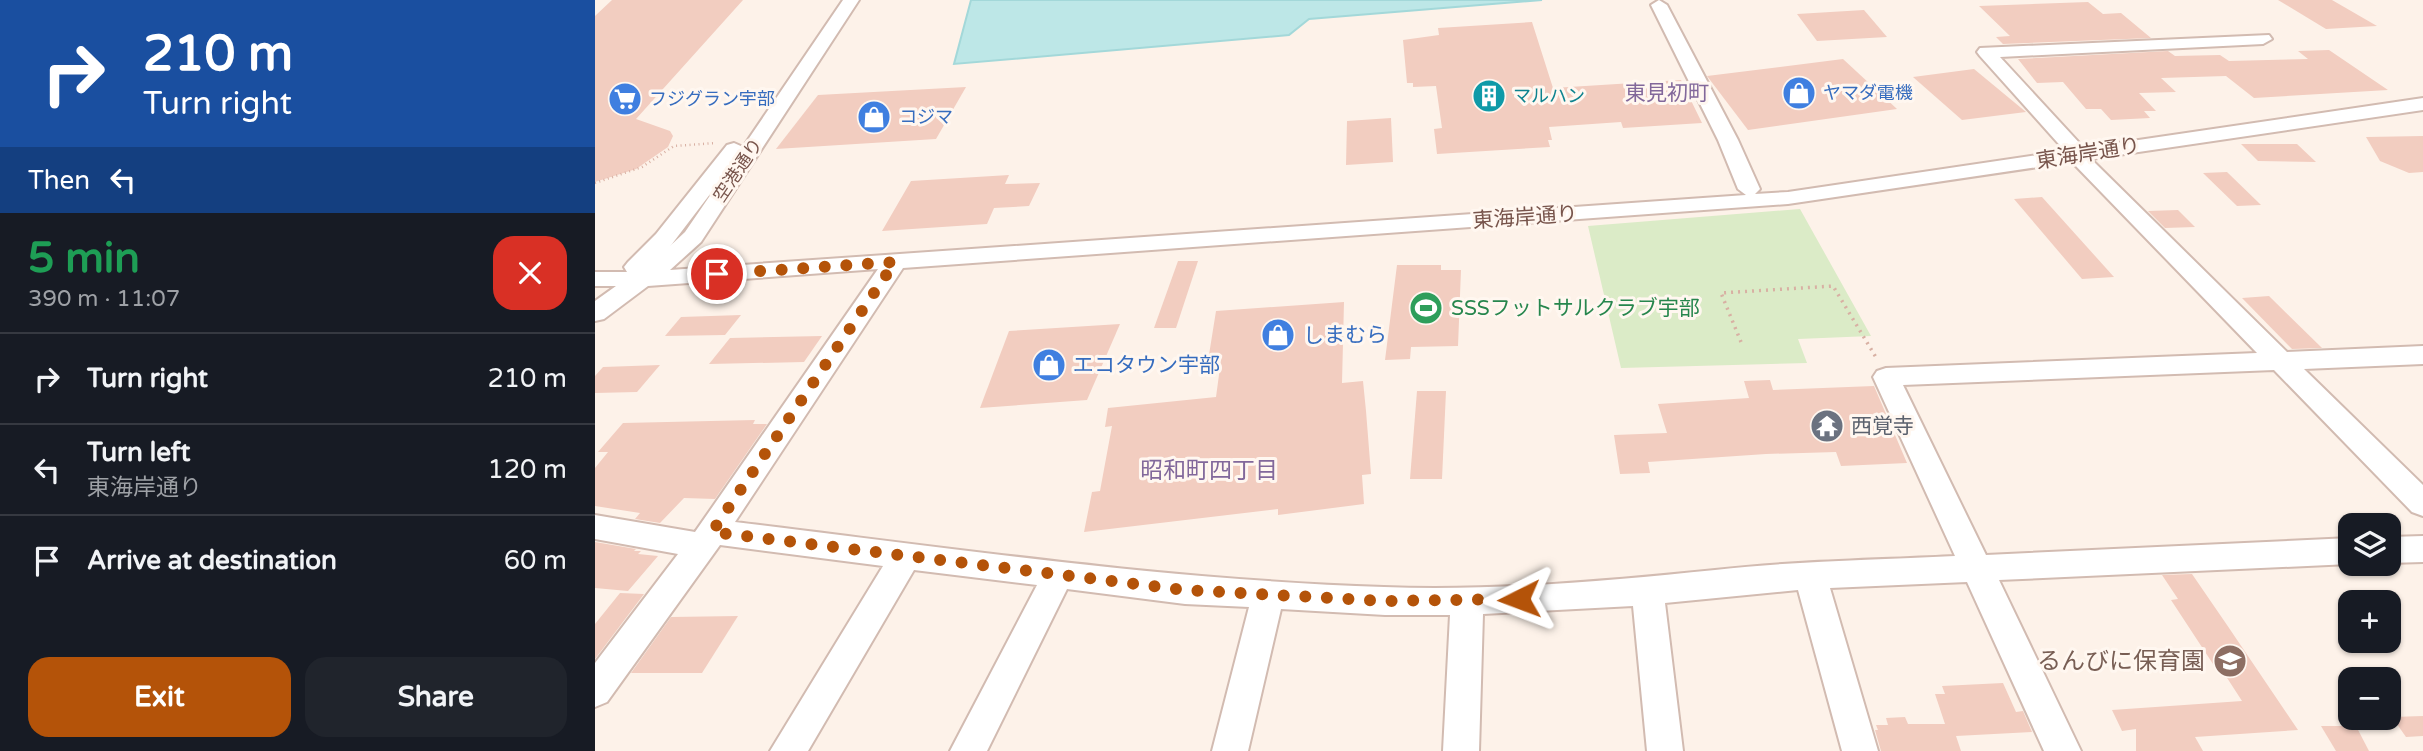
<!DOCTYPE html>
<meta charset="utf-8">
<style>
body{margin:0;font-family:"Varela Round","Noto Sans JP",sans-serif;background:#20242c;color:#f1f3f6;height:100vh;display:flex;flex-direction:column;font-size:26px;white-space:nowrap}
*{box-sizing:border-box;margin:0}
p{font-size:23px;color:#9ea1a6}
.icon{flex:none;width:38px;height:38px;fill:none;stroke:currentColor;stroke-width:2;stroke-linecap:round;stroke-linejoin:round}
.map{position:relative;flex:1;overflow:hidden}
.sheet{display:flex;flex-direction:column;background:#171b24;width:595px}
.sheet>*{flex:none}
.guide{background:#1a4fa0;color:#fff;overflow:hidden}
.buttons{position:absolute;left:1743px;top:513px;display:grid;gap:14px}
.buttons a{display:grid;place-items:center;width:63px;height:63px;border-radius:14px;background:#171b24;box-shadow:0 2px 5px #0004;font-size:35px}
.pin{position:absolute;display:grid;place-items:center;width:60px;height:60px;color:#fff;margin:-30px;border:4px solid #fff;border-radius:50%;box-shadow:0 2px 7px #0007}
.me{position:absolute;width:77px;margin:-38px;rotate:267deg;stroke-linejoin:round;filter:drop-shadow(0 0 5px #0008)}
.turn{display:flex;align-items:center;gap:24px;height:147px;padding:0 28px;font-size:32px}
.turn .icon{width:91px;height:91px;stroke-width:2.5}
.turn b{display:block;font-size:49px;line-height:60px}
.then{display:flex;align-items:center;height:66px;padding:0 28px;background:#0003;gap:14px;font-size:26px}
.round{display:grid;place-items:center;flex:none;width:74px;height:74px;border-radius:21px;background:#20242c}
.summary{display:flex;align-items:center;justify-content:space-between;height:119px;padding:0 28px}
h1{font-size:42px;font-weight:800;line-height:52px;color:#1e9e55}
.cta{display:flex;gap:14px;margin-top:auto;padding:14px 28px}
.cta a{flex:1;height:80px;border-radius:21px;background:#b45309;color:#fff;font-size:28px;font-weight:800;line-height:80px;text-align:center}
.cta a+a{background:#20242c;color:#f1f3f6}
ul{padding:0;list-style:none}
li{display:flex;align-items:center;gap:21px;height:91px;padding:0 28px;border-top:2px solid #363941}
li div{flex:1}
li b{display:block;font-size:26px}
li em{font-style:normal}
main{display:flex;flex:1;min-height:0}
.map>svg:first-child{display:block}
</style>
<main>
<section class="sheet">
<div class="guide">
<div class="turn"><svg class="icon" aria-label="right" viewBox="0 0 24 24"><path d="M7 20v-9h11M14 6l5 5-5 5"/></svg><div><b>210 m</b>Turn right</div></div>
<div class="then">Then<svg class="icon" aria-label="left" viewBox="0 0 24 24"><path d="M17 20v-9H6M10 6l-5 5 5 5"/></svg></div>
</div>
<div class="summary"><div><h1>5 min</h1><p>390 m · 11:07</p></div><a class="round" style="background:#d93025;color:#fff"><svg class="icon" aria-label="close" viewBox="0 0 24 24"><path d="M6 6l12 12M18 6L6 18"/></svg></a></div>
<ul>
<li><svg class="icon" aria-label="right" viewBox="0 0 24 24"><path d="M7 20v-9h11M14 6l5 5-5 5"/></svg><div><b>Turn right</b></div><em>210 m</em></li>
<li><svg class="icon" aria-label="left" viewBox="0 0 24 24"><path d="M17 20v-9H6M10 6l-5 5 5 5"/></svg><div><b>Turn left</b><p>東海岸通り</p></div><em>120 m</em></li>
<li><svg class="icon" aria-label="arrive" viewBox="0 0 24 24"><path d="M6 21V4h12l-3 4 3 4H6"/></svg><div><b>Arrive at destination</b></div><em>60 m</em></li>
</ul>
<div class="cta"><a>Exit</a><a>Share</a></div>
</section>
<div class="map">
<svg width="1828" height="751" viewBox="0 0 1828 751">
<rect width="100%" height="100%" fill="#fdf2e9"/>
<!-- green -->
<path fill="#dbebc7" d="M 1205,209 L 1276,336 L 1203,339 L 1212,363 L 1026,368 L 993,226 Z"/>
<!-- water -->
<path fill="#bde7e7" stroke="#a3d8d9" stroke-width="2" d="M 376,0 L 947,0 L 714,19 L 694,35 L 359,64 Z"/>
<!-- building -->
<g fill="#f2cdc0">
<path d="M 17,0 L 148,0 L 41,119 L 75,131 L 78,136 L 73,147 L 41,169 L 0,182 L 0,16 Z"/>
<path d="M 1683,0 L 1737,0 L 1782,26 L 1731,29 Z"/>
<path d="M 1493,2 L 1508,14 L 1526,13 L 1556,38 L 1408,44 L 1401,37 L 1415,36 L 1384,6 Z"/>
<path d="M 1269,10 L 1292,37 L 1222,41 L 1202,14 Z"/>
<path d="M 937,22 L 958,88 L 1086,80 L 1107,123 L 1028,128 L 1026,122 L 954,127 L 957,140 L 953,140 L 955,147 L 842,154 L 839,129 L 847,128 L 841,86 L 818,87 L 818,83 L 812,83 L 808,40 L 844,35 L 843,28 Z"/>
<path d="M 1734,50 L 1793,90 L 1659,98 L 1631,76 L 1566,78 L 1581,92 L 1544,93 L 1561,111 L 1549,111 L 1555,118 L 1516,120 L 1506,109 L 1491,109 L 1468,82 L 1442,83 L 1423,59 L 1573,51 L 1580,56 L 1625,55 L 1634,61 L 1713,59 L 1703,51 Z"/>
<path d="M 1248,59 L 1302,109 L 1153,130 L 1112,76 Z"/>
<path d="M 1379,69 L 1431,112 L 1367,120 L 1318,77 Z"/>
<path d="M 371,87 L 341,139 L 181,149 L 223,95 Z"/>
<path d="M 796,118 L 798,162 L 751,165 L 752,121 Z"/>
<path d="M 1828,136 L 1828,172 L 1814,173 L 1785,161 L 1771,137 Z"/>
<path d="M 1646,144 L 1702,144 L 1721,162 L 1663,161 Z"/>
<path d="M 1632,172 L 1666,205 L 1642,206 L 1608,173 Z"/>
<path d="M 414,175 L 410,184 L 445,183 L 434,206 L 399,208 L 392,224 L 287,231 L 316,181 Z"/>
<path d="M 1447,197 L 1519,277 L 1487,279 L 1419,199 Z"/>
<path d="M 1583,210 L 1600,227 L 1570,228 L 1553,211 Z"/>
<path d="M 583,261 L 603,261 L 581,328 L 559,328 Z"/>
<path d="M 802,265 L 846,265 L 846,270 L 866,270 L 863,346 L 816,347 L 815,359 L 790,360 Z"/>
<path d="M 1674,296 L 1727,348 L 1697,349 L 1647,298 Z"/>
<path d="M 749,302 L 747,383 L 768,381 L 771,411 L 776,474 L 767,475 L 769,504 L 683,515 L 683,509 L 489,532 L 497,492 L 505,491 L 517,426 L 510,427 L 513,408 L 621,397 L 626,360 L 613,361 L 621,311 Z"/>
<path d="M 146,315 L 130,335 L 70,336 L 86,317 Z"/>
<path d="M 525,324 L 492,400 L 385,408 L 414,331 Z"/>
<path d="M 227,336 L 209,362 L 114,364 L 135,338 Z"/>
<path d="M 65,365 L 42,392 L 0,393 L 0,376 L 8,367 Z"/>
<path d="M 1175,380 L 1178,390 L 1279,386 L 1312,463 L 1246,466 L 1241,452 L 1171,454 L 1053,462 L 1055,473 L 1025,474 L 1019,435 L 1072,433 L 1063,404 L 1154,398 L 1149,381 Z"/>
<path d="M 822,391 L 851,391 L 847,479 L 815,479 Z"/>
<path d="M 160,420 L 158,424 L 172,424 L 120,499 L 89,498 L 65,523 L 40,519 L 45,513 L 0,506 L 0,468 L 13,452 L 3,452 L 28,423 Z"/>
<path d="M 0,542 L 41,549 L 39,551 L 46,551 L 43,554 L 63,556 L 33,591 L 0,588 Z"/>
<path d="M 1597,574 L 1632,625 L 1703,730 L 1600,737 L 1608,751 L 1541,751 L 1541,729 L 1527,731 L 1517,710 L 1647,701 L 1625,667 L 1620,667 L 1576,600 L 1583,599 L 1567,575 Z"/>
<path d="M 25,593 L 49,594 L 0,659 L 0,624 Z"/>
<path d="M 143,616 L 107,673 L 36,673 L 76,617 Z"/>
<path d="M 1408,683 L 1421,712 L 1428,711 L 1437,732 L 1361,736 L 1366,751 L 1286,751 L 1280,730 L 1283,730 L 1281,725 L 1293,725 L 1291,718 L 1310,717 L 1313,724 L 1350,724 L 1340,694 L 1350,694 L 1347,686 Z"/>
<path d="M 1828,716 L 1828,736 L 1811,737 L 1797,717 Z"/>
<path d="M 1726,726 L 1761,726 L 1774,751 L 1741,751 Z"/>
</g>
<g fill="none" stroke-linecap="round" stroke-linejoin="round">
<defs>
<g id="minor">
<path d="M 248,0 L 264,0 L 106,242 L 75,270 L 1151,195 L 1143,189 L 1123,140 L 1056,5 L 1064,0 L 1072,5 L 1143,140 L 1165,189 L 1160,194 L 1193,192 L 1470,151 L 1385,56 L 1382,52 L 1385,48 L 1674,35 L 1677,39 L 1668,44 L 1405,57 L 1489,148 L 1828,98 L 1828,110 L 1496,159 L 1692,352 L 1828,346 L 1828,364 L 1709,369 L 1828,485 L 1828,516 L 1817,512 L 1679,370 L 1308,385 L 1391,555 L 1755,538 L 1755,564 L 1404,580 L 1486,751 L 1449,751 L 1372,582 L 1235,588 L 1283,751 L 1247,751 L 1203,590 L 1070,603 L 1088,751 L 1052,751 L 1038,606 L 888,614 L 884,751 L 848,751 L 855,615 L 790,615 L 686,609 L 653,751 L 617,751 L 654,607 L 590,604 L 472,589 L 392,751 L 355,751 L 442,585 L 319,570 L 213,751 L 175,751 L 288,566 L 125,545 L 12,702 L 0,707 L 0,663 L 83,554 L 0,539 L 0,515 L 100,532 L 283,269 L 53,286 L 9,319 L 0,321 L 0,301 L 21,286 L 0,286 L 0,272 L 32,272 L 29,267 L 33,262 L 61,234 L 132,145 L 139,143 L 148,147 ZM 1477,162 L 1662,353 L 1291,368 L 1282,371 L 1278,377 L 1360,556 C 1280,560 1200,561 1120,570 C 1011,581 899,591 789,587 C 571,580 356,548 140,522 L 308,268 L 1193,204 ZM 125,181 L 90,232 L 74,247 L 77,244 Z"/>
<path d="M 1828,536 L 1828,562 L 1794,563 L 1794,537 Z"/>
</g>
</defs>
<!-- minor casing -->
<use href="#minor" stroke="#d2bbb1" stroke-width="4"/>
<!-- path-far1 -->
<path stroke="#d8b0a3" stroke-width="2.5" stroke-dasharray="1 3.5" stroke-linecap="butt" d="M 0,183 L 47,167 L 79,146 L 121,143"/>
<!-- path -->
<path stroke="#d8b0a3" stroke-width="3.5" stroke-dasharray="2 5" stroke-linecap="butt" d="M 1146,342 L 1126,293 L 1238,286 L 1282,359"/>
<!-- minor -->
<use href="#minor" fill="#fff" fill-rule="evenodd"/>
</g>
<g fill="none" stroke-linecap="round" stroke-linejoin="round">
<!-- route -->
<path stroke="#b45309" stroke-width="12" stroke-dasharray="0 21.6" d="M 122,274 L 300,262 L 117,532 L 590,590 L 790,601 L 924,599"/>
</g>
<!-- icons -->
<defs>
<symbol id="shop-disc" viewBox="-11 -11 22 22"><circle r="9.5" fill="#3f7fe0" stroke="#fff7f0"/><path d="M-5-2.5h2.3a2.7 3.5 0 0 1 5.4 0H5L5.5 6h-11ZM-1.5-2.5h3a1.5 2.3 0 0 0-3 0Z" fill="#fff"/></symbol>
<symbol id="building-disc" viewBox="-11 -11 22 22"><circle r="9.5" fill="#0f9aa8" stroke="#fff7f0"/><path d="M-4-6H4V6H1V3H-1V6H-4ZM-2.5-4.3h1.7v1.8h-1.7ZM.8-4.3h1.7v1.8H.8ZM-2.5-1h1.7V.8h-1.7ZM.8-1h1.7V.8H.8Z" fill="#fff"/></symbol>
<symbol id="supermarket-disc" viewBox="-11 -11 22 22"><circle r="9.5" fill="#3f7fe0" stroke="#fff7f0"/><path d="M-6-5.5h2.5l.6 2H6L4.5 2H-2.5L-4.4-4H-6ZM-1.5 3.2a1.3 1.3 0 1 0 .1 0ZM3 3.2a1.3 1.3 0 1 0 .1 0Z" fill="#fff"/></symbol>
<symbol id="stadium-disc" viewBox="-11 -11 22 22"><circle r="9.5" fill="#2e9e5b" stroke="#fff7f0"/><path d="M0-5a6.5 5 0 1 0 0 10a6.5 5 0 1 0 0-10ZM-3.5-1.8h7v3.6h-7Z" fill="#fff"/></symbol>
<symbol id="temple-disc" viewBox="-11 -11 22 22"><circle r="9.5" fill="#6b7280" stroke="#fff7f0"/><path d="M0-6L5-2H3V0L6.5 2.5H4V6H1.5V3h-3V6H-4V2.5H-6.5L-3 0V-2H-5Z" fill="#fff"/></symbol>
<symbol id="school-disc" viewBox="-11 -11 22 22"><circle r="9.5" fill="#8d6e63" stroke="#fff7f0"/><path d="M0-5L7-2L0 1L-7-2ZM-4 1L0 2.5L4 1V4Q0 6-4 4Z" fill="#fff"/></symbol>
</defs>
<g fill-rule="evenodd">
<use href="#shop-disc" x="1185" y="74" width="38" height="38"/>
<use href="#building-disc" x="875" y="77" width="38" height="38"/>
<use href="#supermarket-disc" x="11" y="80" width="38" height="38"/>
<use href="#shop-disc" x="260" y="98" width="38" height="38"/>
<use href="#stadium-disc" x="812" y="289" width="38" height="38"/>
<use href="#shop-disc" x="664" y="316" width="38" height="38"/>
<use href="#shop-disc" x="435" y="346" width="38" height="38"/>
<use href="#temple-disc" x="1213" y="407" width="38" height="38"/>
<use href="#school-disc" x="1616" y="642" width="38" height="38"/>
</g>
<g text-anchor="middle" stroke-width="6" stroke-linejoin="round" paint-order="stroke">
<!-- far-shop labels -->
<g font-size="18" fill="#366cbe" stroke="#fff7f0" text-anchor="start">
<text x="1228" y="99">ヤマダ電機</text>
<text x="54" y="105">フジグラン宇部</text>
<text x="304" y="123">コジマ</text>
</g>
<!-- far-culture labels -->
<g font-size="18" fill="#0d838f" stroke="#fff7f0" text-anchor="start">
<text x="918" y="102">マルハン</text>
</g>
<!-- far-street labels -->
<g font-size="18" fill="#78554c" stroke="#fff7f0">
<text transform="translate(143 170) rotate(-56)" y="6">空港通り</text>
</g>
<!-- far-quarter labels -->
<g font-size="21" fill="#82689b" stroke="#fff7f0">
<text x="1072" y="100">東見初町</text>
</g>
<!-- street labels -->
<g font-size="21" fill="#78554c" stroke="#fff7f0">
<text transform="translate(1493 153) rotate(-9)" y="7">東海岸通り</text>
<text transform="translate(930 217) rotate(-4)" y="7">東海岸通り</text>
</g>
<!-- leisure labels -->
<g font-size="21" fill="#27864d" stroke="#fff7f0" text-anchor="start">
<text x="856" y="315">SSSフットサルクラブ宇部</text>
</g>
<!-- shop labels -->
<g font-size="21" fill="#366cbe" stroke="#fff7f0" text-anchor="start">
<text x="708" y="342">しまむら</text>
<text x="478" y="372">エコタウン宇部</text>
</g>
<!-- worship labels -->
<g font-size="21" fill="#5b616d" stroke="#fff7f0" text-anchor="start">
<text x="1256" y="433">西覚寺</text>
</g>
<!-- neighbourhood labels -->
<g font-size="23" fill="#82689b" stroke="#fff7f0">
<text x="614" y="478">昭和町四丁目</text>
</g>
<!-- near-education labels -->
<g font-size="24" fill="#785e54" stroke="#fff7f0" text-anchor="end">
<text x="1610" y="669">るんびに保育園</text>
</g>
</g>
</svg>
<div class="buttons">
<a><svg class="icon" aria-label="layers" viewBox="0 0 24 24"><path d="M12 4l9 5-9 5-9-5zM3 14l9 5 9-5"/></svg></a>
<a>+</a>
<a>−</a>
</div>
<div class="pin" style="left:122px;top:274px;background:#d93025"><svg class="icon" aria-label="arrive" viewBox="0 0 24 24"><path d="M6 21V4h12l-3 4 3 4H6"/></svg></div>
<svg class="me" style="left:924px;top:599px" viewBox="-20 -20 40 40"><path d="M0-17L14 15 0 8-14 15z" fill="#b45309" stroke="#fff" stroke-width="4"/></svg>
</div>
</main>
